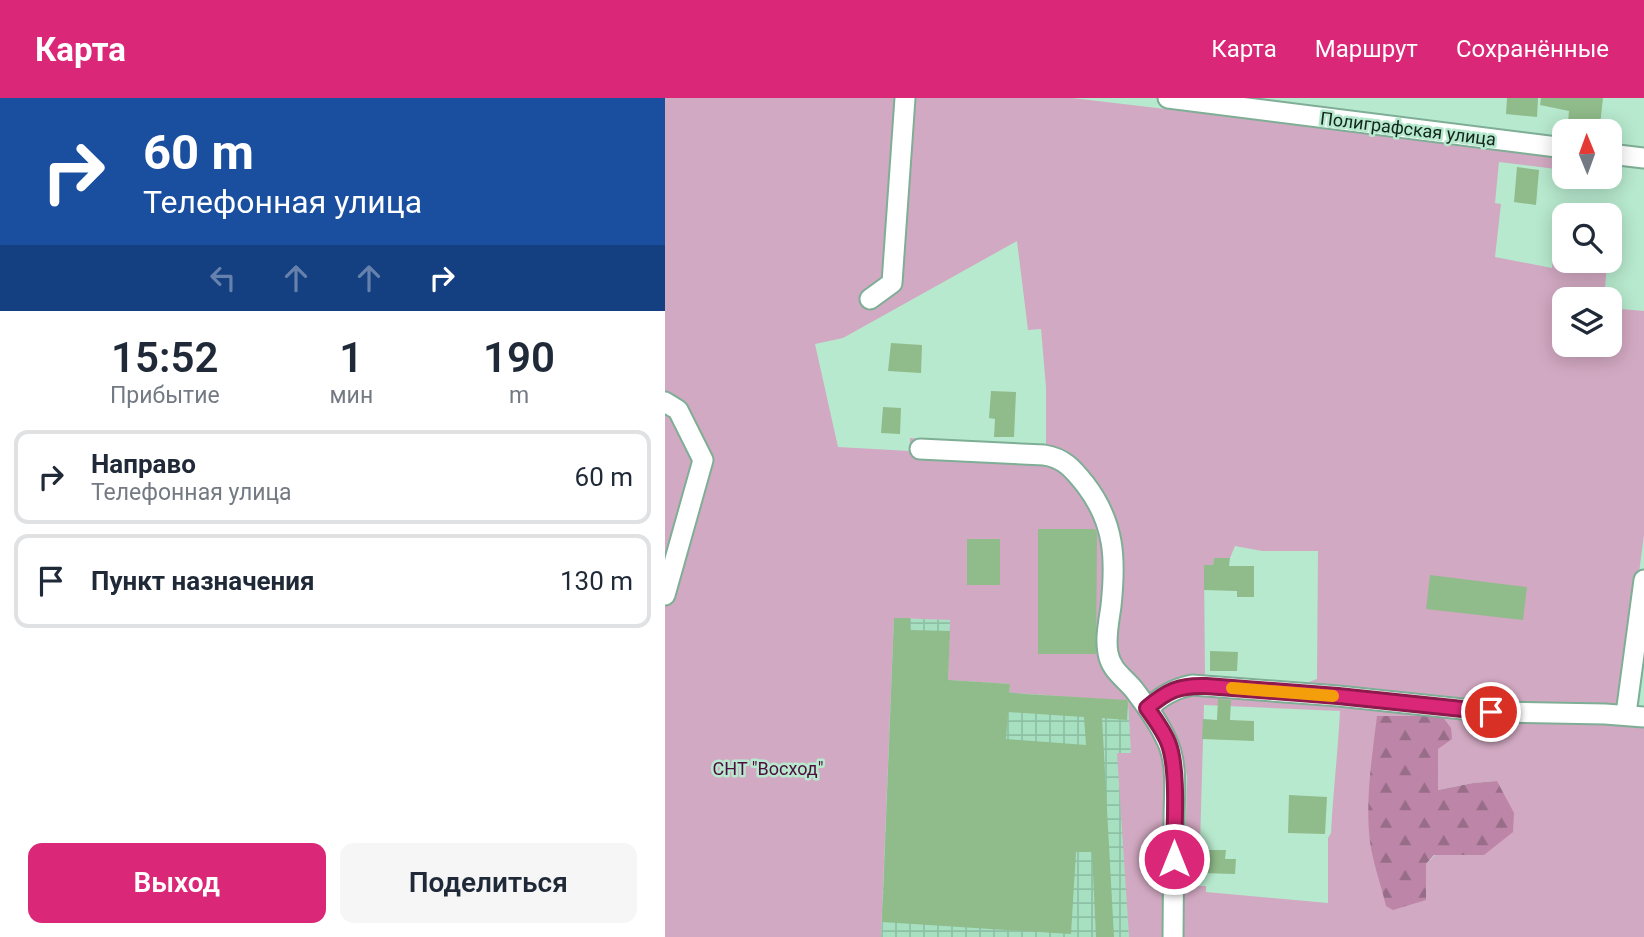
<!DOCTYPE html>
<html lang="ru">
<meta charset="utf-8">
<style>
body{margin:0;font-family:Roboto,sans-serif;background:#f6f6f7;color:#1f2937;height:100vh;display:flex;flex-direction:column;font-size:26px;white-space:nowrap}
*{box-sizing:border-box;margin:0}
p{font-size:23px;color:#747a83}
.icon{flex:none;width:38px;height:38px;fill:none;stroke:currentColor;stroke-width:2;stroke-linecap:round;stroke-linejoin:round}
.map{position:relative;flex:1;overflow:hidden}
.side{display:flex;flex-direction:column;background:#fff;width:665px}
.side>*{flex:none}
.top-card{background:#1a4fa0;color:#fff;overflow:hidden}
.needle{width:46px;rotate:359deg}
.tools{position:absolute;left:887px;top:21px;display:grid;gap:14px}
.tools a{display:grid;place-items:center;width:70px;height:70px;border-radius:14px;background:#fff;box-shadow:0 4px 18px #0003;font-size:35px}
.pin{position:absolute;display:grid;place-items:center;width:60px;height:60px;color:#fff;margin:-30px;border:4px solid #fff;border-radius:50%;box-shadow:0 2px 7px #0007}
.me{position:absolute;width:77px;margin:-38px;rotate:0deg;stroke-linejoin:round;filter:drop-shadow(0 0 5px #0008)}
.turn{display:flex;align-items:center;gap:24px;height:147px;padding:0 28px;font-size:32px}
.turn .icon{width:91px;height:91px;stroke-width:2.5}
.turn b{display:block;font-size:49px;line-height:60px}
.lanes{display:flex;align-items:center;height:66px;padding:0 28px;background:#0003;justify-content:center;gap:35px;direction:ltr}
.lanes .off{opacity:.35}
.eta{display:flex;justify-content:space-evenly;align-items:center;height:119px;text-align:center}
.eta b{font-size:42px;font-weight:600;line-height:49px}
.cta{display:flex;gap:14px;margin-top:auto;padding:14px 28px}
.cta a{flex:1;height:80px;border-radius:14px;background:#db2777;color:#fff;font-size:28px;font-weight:600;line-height:80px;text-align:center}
.cta a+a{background:#f6f6f7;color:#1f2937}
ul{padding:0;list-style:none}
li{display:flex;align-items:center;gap:21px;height:94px;margin:0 14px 10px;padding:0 14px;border:4px solid #e0e1e3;border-radius:14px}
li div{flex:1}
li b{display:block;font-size:26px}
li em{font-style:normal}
header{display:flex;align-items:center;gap:42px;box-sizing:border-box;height:98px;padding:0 35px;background:#db2777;color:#fff}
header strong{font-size:33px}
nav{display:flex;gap:38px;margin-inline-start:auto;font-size:24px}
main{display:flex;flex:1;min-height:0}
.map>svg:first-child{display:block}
</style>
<header>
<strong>Карта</strong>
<nav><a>Карта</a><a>Маршрут</a><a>Сохранённые</a></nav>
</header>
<main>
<section class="side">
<div class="top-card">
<div class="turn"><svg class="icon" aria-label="right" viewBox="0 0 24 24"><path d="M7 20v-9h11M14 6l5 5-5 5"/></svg><div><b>60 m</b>Телефонная улица</div></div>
<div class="lanes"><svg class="icon off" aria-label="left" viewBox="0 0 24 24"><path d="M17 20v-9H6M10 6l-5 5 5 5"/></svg><svg class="icon off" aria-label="ahead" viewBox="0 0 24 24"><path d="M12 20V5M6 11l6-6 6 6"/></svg><svg class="icon off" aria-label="ahead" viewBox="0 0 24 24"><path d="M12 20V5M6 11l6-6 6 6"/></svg><svg class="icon" aria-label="right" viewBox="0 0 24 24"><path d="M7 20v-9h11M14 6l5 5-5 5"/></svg></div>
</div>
<div class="eta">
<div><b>15:52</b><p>Прибытие</p></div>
<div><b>1</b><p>мин</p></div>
<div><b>190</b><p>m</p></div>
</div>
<ul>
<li><svg class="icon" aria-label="right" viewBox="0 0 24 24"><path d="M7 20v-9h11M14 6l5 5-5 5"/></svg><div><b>Направо</b><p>Телефонная улица</p></div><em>60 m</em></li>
<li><svg class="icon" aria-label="arrive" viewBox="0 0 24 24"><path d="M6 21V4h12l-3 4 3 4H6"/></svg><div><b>Пункт назначения</b></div><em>130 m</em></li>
</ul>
<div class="cta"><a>Выход</a><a>Поделиться</a></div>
</section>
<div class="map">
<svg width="979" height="839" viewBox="0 0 979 839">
<defs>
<pattern id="industrial-grid" width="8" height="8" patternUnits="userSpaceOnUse" patternTransform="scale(1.75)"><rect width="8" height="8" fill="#a6e0c1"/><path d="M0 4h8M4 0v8" fill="none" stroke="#8ec0a5"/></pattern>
<pattern id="forest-firs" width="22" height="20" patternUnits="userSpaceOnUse" patternTransform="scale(1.75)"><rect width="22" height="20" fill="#bd85a8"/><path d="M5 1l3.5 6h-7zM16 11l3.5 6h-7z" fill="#986d88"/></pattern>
</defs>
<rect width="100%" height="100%" fill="#b7e9ce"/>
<!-- industrial -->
<path fill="url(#industrial-grid)" d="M 229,520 L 285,522 L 284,582 L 345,586 L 350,595 L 463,602 L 466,655 L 453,656 L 464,839 L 216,839 Z"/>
<!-- green -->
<g fill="#d2a9c2" fill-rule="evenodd">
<path d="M 0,0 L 407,0 L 899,58 L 899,72 L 834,64 L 830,105 L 836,106 L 830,159 L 887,170 L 888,160 L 942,167 L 939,201 L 900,201 L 900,247 L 945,247 L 945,210 L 979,213 L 979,437 L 956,611 L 901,612 L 530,583 L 476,615 L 496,655 L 501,684 L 501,839 L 464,839 L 452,655 L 466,655 L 463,603 L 350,595 L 344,594 L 345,586 L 283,582 L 285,522 L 229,520 L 216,839 L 0,839 ZM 352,143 L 363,232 L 376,231 L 381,289 L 381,350 L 295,347 L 295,342 L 245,340 L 245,353 L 173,349 L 150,246 L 178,240 ZM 570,448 L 597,453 L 653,453 L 652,581 L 636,587 L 540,580 L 539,468 L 548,467 L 549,460 L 565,460 Z"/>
<path d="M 527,595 L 979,626 L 979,839 L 518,839 L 522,679 L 515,645 L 493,612 L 510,600 ZM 539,607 L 675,613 C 673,654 668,694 666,735 L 663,740 L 663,805 L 541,794 L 541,788 L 530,788 L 532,752 L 535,746 ZM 712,618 L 773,651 L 773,692 L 808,685 L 831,683 L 819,757 L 770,757 L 761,766 Z"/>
</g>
<!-- forest -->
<path fill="url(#forest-firs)" d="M 712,618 L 777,618 L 786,630 L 787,641 L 773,651 L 773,692 L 808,685 L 832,683 L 849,715 L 848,734 L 819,757 L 769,757 L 761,766 L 761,802 L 728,812 L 721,808 C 716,787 708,765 705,744 C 700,702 707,659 712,618 Z"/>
<!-- building -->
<g fill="#90bb8a" fill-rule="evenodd">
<path d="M 842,0 L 873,0 L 872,19 L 841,16 Z"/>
<path d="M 876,0 L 938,0 L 935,27 L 903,24 L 904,13 L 875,7 Z"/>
<path d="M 852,69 L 874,72 L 871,107 L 849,104 Z"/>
<path d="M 226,245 L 257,247 L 256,275 L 223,273 Z"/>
<path d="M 326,293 L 351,294 L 349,339 L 329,339 L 330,321 L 324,320 Z"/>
<path d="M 218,309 L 236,310 L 235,336 L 216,335 Z"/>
<path d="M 373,431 L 430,431 L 432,436 L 431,556 L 373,556 Z"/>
<rect x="302" y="441" width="33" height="46"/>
<path d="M 549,460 L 565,460 L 564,468 L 589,468 L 589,499 L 572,499 L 572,493 L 539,492 L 539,467 L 548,467 Z"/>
<path d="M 765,477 L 862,489 L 858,522 L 761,511 Z"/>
<path d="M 229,520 L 245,520 L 245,532 L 285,533 L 283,582 L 345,586 L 344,595 L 462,602 L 463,604 L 462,622 L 437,620 L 449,839 L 431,839 L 427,754 L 411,754 L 406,836 L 217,824 ZM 343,614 L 419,619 L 421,647 L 341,641 Z"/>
<path d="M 545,553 L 573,554 L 572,573 L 545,573 Z"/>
<path d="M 553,601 L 566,602 L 565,622 L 589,623 L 589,643 L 537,641 L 538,621 L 552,622 Z"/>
<path d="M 624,697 L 662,699 L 660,736 L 623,735 Z"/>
<path d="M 543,752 L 561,752 L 560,761 L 571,761 L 570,776 L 536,775 L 537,757 L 543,757 Z"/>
</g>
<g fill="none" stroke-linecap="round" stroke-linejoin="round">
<defs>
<g id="minor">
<path d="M 503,0 L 900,50"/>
<path d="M 945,56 L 979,60"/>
<path d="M 205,201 L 227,185 L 240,0"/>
<path d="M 0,304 L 13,312 L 38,362 L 0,497"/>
<path d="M 255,351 L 379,357 C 399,360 408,371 420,386 C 450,425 451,461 446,508 C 444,523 440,540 443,555 C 446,573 460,580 470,593 C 482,609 494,625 502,643 C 513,666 509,697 509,722 C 509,761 508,800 508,839"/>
<path d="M 483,610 C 497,598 508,591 527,587 L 673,598 L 826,614 L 940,616 L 979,619"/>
<path d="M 961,616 L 979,482"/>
</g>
</defs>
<!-- minor casing -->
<use href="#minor" stroke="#7eae95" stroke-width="23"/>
<!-- minor -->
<use href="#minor" stroke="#fff" stroke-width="19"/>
</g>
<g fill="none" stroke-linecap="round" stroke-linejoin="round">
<defs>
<path id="route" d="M 509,761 C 509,731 514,670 503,644 C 498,632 490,621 482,610 C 502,593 514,587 541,588 L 673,598 L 826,614"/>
</defs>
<!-- route casing -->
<use href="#route" stroke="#8e194d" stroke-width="18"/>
<!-- route -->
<use href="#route" stroke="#db2777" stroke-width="12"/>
<!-- slow -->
<path stroke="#f59e0b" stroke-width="12" d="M 567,590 L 668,598"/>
</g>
<g text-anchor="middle" stroke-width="5" stroke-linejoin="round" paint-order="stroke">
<!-- street labels -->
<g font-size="18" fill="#12261c" stroke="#b7e9ce">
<text transform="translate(743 31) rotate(7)" y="6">Полиграфская улица</text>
</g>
<!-- park labels -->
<g font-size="18" fill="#4f0b3d" stroke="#b7e9ce">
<text x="103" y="677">СНТ "Восход"</text>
</g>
</g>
</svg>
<div class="tools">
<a><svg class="needle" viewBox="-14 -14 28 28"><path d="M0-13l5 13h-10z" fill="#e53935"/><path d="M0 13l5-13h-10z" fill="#747a83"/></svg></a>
<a><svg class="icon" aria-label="search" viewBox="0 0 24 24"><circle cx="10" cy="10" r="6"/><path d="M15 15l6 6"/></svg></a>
<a><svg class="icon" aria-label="layers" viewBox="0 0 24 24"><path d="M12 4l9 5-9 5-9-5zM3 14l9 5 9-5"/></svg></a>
</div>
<div class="pin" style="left:826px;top:614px;background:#d93025"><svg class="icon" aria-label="arrive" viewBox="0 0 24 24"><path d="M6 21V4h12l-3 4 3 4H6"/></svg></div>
<svg class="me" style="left:509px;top:761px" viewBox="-20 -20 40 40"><circle r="17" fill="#db2777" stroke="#fff" stroke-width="3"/><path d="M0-11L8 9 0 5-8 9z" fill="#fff"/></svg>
</div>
</main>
